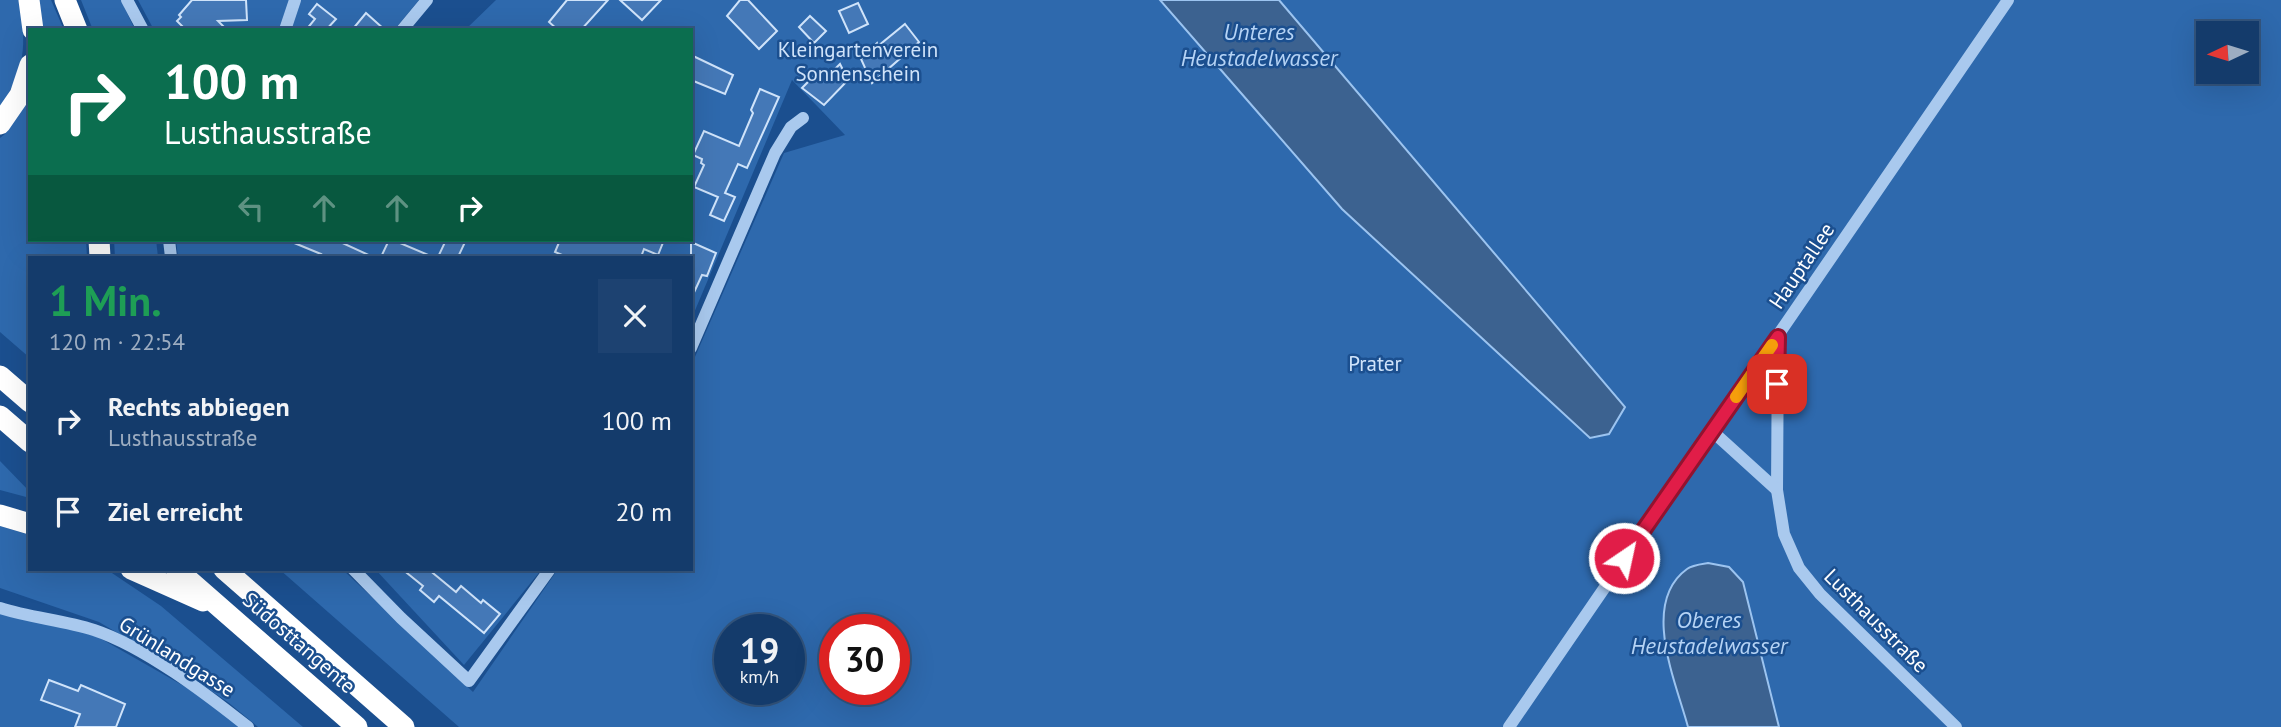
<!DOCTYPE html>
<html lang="de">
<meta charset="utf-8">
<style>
body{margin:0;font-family:"PT Sans",sans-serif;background:#1d4271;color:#f1f3f6;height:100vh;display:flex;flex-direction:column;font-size:26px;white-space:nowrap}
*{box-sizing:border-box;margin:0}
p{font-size:23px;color:#9dadc1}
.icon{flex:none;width:38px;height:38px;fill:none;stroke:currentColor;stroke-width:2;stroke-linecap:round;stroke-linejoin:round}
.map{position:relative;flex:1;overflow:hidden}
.drawer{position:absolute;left:28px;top:256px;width:665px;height:315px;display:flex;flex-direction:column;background:#143b6b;border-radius:0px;box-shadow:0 7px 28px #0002,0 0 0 2px #33557e}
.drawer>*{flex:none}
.banner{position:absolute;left:28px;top:28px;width:665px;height:214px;border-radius:0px;box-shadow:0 7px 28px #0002,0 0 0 2px #33557e;background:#0b6e4f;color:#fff;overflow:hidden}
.needle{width:46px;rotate:266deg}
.buttons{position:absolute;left:2196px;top:21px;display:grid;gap:14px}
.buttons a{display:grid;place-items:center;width:63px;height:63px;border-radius:0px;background:#143b6b;box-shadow:0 7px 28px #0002,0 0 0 2px #33557e;font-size:35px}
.speed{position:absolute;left:714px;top:614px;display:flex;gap:14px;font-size:35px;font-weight:700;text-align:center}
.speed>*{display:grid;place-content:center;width:91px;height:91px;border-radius:50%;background:#143b6b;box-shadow:0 7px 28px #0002,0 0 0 2px #33557e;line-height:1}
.speed small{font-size:18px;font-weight:400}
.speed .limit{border:10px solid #d22;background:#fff;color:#111}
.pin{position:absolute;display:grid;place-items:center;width:60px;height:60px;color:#fff;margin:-30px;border-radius:14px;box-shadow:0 4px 10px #0006}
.me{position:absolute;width:77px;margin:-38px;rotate:34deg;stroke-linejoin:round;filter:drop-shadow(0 0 5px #0008)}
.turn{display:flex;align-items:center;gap:24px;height:147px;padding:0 21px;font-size:32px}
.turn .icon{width:91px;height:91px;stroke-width:2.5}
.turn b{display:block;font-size:49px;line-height:60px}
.lanes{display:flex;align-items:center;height:66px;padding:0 21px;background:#0003;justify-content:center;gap:35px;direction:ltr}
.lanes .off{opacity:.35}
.round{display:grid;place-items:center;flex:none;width:74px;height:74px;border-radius:0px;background:#1d4271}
.head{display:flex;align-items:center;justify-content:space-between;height:119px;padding:0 21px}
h1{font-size:42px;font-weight:700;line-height:52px;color:#1e9e55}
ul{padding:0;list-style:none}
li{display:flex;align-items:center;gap:21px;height:91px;padding:0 21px}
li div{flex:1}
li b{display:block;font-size:26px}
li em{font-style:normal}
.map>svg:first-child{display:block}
</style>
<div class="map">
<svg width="2281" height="727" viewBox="0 0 2281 727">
<rect width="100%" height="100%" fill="#1b4f8f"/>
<!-- green -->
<g fill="#2e69ad" fill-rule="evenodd">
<path d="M 0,0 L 19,0 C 27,50 25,65 0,109 Z"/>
<path d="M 39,0 L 51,0 L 64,30 L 43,30 Z"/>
<path d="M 81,0 L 121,0 L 135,30 L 93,30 Z"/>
<path d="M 138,0 L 419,0 L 394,30 L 154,30 Z"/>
<path d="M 496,0 L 2281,0 L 2281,727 L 459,727 L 279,569 L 342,569 L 473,692 L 558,569 L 691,569 L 691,366 L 784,153 L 845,135 L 792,80 L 691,320 L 691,257 L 178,257 L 176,240 L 691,240 L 691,30 L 465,30 ZM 2208,33 L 2247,33 L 2247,72 L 2208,72 ZM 730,630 L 789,630 L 789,690 L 730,690 ZM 835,630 L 894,630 L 894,690 L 835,690 Z"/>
<path d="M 30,94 L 30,240 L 86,240 L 87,257 L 30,257 L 30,358 L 0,332 L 0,138 L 5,134 Z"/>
<path d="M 114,240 L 156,240 L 158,257 L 115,257 Z"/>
<path d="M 0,461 L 30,492 L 30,498 L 0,490 Z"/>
<path d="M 0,526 L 30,535 L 30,569 L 106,569 L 161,606 L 303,727 L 258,727 L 229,703 L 187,674 L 99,622 L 0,588 Z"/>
<path d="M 375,569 L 542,569 L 464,665 Z"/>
<path d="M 0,607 L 98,637 L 203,697 L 242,727 L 0,727 Z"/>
</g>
<!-- water -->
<g fill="#3c6290" stroke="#9cc4f0" stroke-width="2">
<path d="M 1160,0 L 1279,0 L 1625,407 L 1609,434 L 1590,438 L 1342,209 Z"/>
<path d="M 1708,563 L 1729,567 L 1743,582 L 1779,727 L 1688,727 C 1676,682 1640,603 1687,569 C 1692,565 1702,564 1708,563 Z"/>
</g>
<!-- building -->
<g fill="#4478b7" stroke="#cfe3fa" stroke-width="2">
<path d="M 192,0 L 246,0 L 247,20 L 218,21 L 227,30 L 186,30 L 177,21 L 181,17 L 179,15 Z"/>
<path d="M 567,0 L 608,0 L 581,30 L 558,30 L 549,22 Z"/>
<path d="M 620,0 L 661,0 L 642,20 Z"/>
<path d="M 740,0 L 748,0 L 777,31 L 759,49 L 727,16 Z"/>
<path d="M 858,3 L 868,24 L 849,33 L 839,11 Z"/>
<path d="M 317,4 L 336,19 L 326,30 L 306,30 L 315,19 L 309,14 Z"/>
<path d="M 366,13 L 385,30 L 352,30 Z"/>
<path d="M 810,16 L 826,31 L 814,43 L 799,27 Z"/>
<path d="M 905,24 L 919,42 L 872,83 L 861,59 L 877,43 L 878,46 Z"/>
<path d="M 691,55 L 733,75 L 725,94 L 691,80 Z"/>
<path d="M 840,64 L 848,80 L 824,105 L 802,88 L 820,70 L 827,77 Z"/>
<path d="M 760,89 L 779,97 L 747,168 L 738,164 L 725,193 L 735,197 L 724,221 L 710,215 L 718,197 L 694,187 L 704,165 L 701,163 L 702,159 L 693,155 L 704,131 L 739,146 L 753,113 L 751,110 Z"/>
<path d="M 287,240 L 336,240 L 373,257 L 319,257 L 321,254 Z"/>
<path d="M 389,240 L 393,240 L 433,257 L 381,257 Z"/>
<path d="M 446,240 L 466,240 L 458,257 L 438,257 Z"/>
<path d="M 560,240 L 664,240 L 658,255 L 644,249 L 641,257 L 567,257 L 555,252 Z"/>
<path d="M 691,242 L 716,253 L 707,276 L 702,275 L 691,299 Z"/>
<path d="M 402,569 L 428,569 L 456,592 L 461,586 L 481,603 L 483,600 L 500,614 L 484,633 L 439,596 L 434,602 L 420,590 L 423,586 Z"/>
<path d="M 49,680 L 78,691 L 81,685 L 125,704 L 116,727 L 75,727 L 80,714 L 41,700 Z"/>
</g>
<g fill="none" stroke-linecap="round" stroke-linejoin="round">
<!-- minor -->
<g stroke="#a9c9ee" stroke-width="12">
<path d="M 127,0 L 143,30"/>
<path d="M 285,30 L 295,0"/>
<path d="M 402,30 L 427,0"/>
<path d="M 169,240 L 171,257"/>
<path d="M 1778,337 L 1777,490 L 1784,534 L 1799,568 L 1820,594 L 1956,727"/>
<path d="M 691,348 L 775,153 L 791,127 L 803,118"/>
<path d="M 1712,431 L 1777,490"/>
<path d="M 353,569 L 401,618 L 469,681 L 550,569"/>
<path d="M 0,608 C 31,618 63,620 94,630 C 145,647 205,693 248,727"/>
<path d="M 1509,727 L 2008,0"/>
</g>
<!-- highway -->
<g stroke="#fff" stroke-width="21">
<path d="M 29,0 L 33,30"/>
<path d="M 65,0 L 77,30"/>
<path d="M 0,124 L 20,95 L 30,65"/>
<path d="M 99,240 L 100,257"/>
<path d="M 0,376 L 30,402"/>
<path d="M 0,416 L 30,442"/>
<path d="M 0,515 L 30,524"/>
<path d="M 131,569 L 203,601"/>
<path d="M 176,569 L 357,727"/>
<path d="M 224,569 L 404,727"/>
</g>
</g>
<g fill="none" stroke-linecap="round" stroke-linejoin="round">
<defs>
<path id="route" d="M 1624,558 L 1778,337 L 1777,384"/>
</defs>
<!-- route casing -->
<use href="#route" stroke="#92132f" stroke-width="18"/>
<!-- route -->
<use href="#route" stroke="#e11d48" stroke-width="12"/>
<!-- slow -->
<path stroke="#f59e0b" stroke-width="12" d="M 1736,397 L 1772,345"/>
</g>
<g text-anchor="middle" stroke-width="5" stroke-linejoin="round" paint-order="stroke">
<!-- park labels -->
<g font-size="21" fill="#cfe3fa" stroke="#1b4f8f">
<text x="858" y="57">Kleingartenverein<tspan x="858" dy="24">Sonnenschein</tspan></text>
<text x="1375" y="371">Prater</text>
</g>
<!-- street labels -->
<g font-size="21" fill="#fff" stroke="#1b4f8f">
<text transform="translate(1802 266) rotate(-56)" y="7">Hauptallee</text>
<text transform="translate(1876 621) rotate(45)" y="7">Lusthausstraße</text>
<text transform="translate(299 643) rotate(41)" y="7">Südosttangente</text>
<text transform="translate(177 657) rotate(32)" y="7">Grünlandgasse</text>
</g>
<!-- water labels -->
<g font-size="23" font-style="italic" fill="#b5d3f5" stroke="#1b4f8f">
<text x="1259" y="40">Unteres<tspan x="1259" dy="26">Heustadelwasser</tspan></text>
<text x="1709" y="628">Oberes<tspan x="1709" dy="26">Heustadelwasser</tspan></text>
</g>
</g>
</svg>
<div class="buttons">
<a><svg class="needle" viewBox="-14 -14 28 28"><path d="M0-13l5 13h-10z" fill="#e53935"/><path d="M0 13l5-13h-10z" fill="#9dadc1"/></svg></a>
</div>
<div class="speed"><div>19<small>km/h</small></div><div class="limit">30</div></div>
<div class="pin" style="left:1777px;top:384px;background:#d93025"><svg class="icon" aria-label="arrive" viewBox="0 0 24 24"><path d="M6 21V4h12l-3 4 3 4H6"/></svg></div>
<svg class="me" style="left:1624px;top:558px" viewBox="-20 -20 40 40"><circle r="17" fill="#e11d48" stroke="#fff" stroke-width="3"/><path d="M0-11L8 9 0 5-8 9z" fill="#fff"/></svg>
<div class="banner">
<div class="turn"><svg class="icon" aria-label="right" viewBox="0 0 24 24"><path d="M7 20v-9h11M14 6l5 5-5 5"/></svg><div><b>100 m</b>Lusthausstraße</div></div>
<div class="lanes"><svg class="icon off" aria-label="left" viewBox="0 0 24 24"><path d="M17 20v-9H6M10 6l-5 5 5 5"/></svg><svg class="icon off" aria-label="ahead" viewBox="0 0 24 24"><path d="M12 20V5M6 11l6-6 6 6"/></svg><svg class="icon off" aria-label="ahead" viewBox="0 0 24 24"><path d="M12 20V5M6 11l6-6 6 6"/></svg><svg class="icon" aria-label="right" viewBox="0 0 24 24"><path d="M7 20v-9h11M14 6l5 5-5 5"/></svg></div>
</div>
<section class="drawer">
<div class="head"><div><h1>1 Min.</h1><p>120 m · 22:54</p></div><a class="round"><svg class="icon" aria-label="close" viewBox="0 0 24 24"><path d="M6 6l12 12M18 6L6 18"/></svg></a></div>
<ul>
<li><svg class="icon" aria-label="right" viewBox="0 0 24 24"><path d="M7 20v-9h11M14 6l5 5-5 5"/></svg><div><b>Rechts abbiegen</b><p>Lusthausstraße</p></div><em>100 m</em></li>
<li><svg class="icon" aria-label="arrive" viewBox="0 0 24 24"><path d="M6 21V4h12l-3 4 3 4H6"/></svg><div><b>Ziel erreicht</b></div><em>20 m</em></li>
</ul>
</section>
</div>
